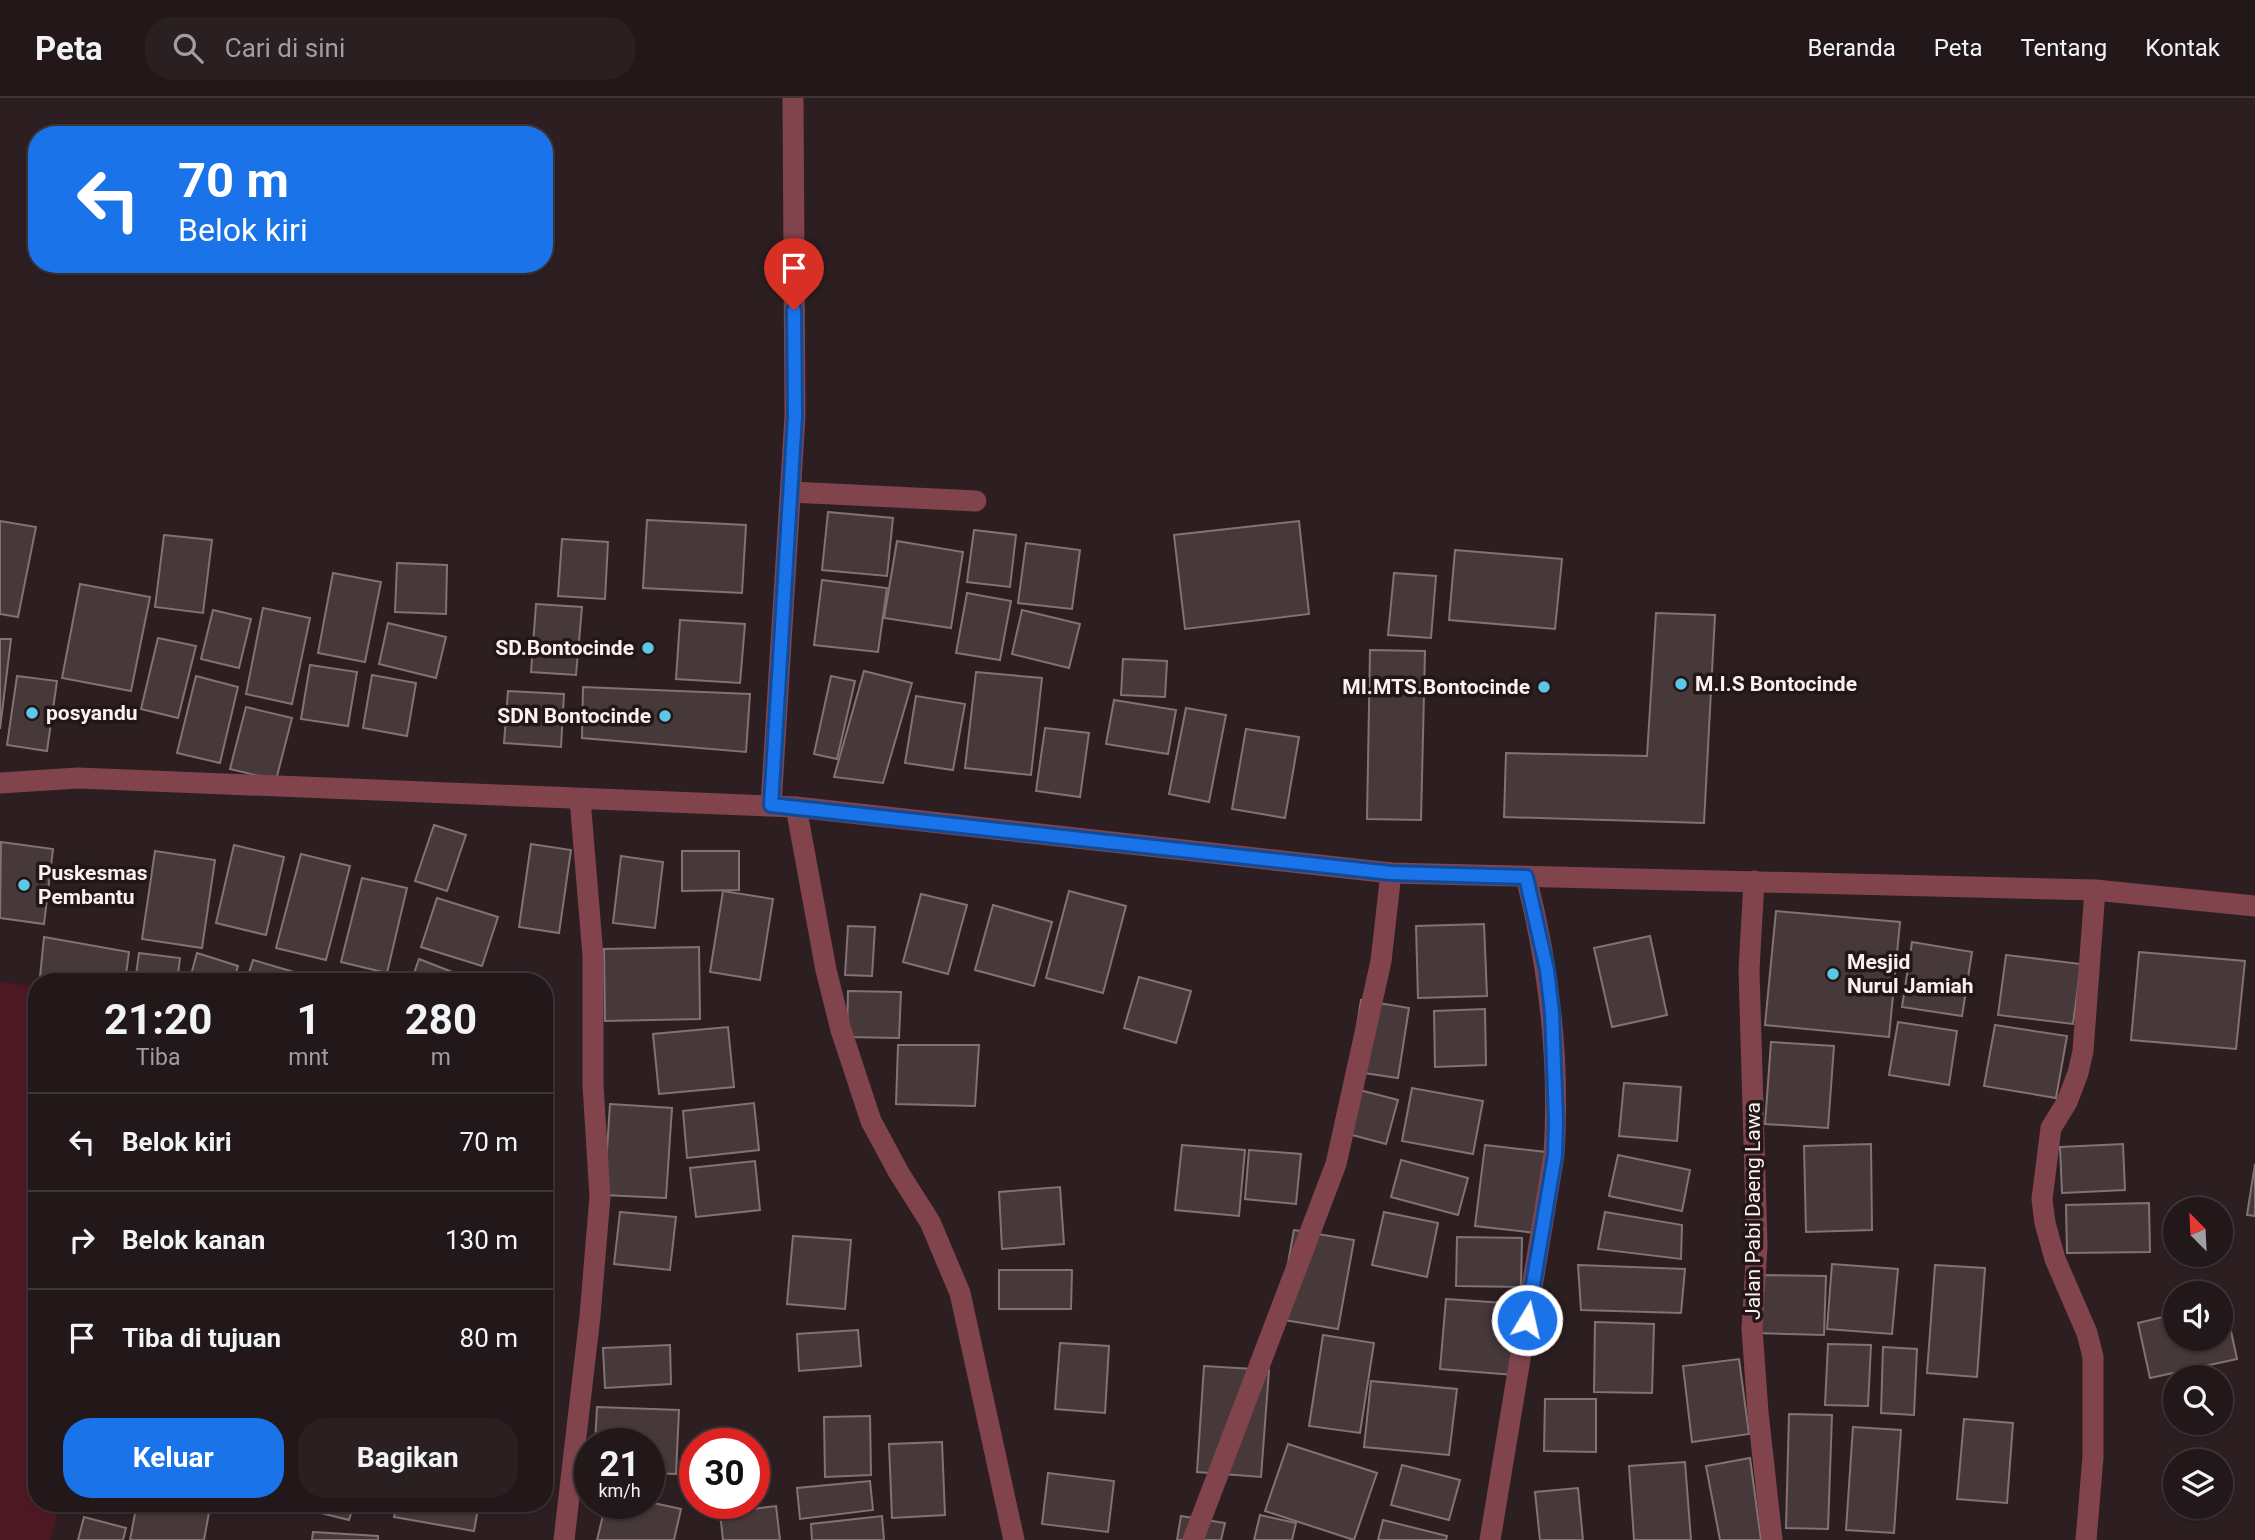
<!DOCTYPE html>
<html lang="id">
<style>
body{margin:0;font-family:Roboto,sans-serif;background:#2a2022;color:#f1f3f6;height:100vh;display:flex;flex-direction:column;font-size:26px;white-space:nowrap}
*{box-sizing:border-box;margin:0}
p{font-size:23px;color:#a29fa2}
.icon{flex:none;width:38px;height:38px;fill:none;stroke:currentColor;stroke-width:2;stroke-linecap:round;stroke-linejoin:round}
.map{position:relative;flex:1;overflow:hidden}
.panel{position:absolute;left:28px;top:875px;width:525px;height:539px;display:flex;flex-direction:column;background:#221719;border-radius:28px;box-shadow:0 2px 5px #0004,0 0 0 2px #3f3638}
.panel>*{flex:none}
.top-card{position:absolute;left:28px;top:28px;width:525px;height:147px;border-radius:28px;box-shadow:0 2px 5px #0004,0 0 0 2px #3f3638;background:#1a73e8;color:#fff;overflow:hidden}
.needle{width:46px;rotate:336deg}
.buttons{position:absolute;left:2163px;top:1099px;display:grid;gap:14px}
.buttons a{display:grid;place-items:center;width:70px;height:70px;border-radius:50%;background:#221719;box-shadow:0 2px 5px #0004,0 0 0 2px #3f3638;font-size:35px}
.speed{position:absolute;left:574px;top:1330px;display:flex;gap:14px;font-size:35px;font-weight:700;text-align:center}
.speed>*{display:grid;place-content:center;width:91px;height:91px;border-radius:50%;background:#221719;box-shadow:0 2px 5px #0004,0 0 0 2px #3f3638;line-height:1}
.speed small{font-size:18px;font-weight:400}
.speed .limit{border:10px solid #d22;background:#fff;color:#111}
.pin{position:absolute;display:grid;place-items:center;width:60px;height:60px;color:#fff;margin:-72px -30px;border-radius:50% 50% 50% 0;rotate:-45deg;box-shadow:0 0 7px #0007}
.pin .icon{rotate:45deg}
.me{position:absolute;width:77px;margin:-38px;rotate:9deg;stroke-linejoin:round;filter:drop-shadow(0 0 5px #0008)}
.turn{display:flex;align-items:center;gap:24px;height:147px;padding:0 35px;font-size:32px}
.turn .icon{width:91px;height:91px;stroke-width:2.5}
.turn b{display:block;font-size:49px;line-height:60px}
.eta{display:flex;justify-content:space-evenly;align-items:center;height:119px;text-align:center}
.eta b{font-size:42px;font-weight:700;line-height:49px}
.action{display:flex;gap:14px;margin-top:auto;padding:14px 35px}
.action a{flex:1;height:80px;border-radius:28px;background:#1a73e8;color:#fff;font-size:28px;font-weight:700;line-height:80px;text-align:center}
.action a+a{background:#2a2022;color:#f1f3f6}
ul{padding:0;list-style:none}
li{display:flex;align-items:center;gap:21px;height:98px;padding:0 35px;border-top:2px solid #3f3638}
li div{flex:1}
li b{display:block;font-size:26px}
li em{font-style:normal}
header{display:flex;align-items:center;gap:42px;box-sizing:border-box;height:98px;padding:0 35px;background:#221719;border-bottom:2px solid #3f3638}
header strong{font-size:33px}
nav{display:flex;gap:38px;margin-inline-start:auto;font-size:24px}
.search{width:490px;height:63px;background:#2a2022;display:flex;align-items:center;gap:18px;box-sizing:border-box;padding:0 24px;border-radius:28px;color:#a29fa2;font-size:26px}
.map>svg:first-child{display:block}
</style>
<header>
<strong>Peta</strong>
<div class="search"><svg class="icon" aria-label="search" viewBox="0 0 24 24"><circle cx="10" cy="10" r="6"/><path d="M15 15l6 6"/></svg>Cari di sini</div>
<nav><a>Beranda</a><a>Peta</a><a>Tentang</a><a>Kontak</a></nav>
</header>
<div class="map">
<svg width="2255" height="1442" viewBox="0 0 2255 1442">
<rect width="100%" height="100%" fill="#2d1f21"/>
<!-- grass -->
<path fill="#4e1823" d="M 0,883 L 37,890 L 37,1405 L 61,1405 L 50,1442 L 0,1442 Z"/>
<!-- building -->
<g fill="#47383a" stroke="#827273" stroke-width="2">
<path d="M 828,414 L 893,420 L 887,478 L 822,472 Z"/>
<path d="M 647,422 L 746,427 L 742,495 L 643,490 Z"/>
<path d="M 0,423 L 36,429 L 18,519 L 0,516 Z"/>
<path d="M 1299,423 L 1309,516 L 1185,531 L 1174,437 Z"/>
<path d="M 974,432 L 1016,437 L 1010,489 L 967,484 Z"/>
<path d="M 164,437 L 212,442 L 203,515 L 155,509 Z"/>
<path d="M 562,441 L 608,444 L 605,501 L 558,498 Z"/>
<path d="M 897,443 L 963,454 L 951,530 L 884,520 Z"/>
<path d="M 1026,445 L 1080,452 L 1072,511 L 1018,505 Z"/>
<path d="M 1455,452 L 1562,461 L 1555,531 L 1449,522 Z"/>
<path d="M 397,465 L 447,467 L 446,516 L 395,514 Z"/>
<path d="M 333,475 L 381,484 L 365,564 L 318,555 Z"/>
<path d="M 1394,475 L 1436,478 L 1431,540 L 1388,537 Z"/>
<path d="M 822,482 L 887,490 L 878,554 L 814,547 Z"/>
<path d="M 80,486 L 150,499 L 131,593 L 62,580 Z"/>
<path d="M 967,495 L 1011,503 L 1000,562 L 956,555 Z"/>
<path d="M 536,506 L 582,509 L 576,577 L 531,574 Z"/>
<path d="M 263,510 L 310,520 L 292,606 L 246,596 Z"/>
<path d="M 213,512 L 251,521 L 239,570 L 201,561 Z"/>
<path d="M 1022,512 L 1080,526 L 1069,570 L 1012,556 Z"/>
<path d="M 1656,515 L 1715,517 L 1704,725 L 1504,719 L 1506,655 L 1647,658 Z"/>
<path d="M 680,522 L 745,526 L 740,585 L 676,581 Z"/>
<path d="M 388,525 L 446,539 L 436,580 L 379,566 Z"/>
<path d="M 158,540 L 196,548 L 178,620 L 141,611 Z"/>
<path d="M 0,541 L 11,541 L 0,631 Z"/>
<path d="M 1370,552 L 1425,553 L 1421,722 L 1367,721 Z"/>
<path d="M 1123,561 L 1167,563 L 1165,599 L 1121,597 Z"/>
<path d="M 310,567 L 357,574 L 348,628 L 301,621 Z"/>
<path d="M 864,573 L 912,585 L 883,685 L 834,679 Z"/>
<path d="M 976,574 L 1042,580 L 1031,677 L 965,670 Z"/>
<path d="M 372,577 L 416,585 L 407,638 L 363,630 Z"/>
<path d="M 17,578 L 57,583 L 47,653 L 7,647 Z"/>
<path d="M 196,578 L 238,589 L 220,665 L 177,655 Z"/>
<path d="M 831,578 L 855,583 L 837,661 L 814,656 Z"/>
<path d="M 583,589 L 750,596 L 746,654 L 582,640 Z"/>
<path d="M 508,593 L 564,596 L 561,649 L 504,645 Z"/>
<path d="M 916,598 L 965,606 L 953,672 L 905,665 Z"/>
<path d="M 1114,602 L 1176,612 L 1168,656 L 1106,646 Z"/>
<path d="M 246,609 L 292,620 L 276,682 L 230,671 Z"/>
<path d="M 1186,610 L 1226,617 L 1209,704 L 1169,696 Z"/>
<path d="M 1045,630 L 1089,635 L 1080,699 L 1036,693 Z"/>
<path d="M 1246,631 L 1299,639 L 1285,720 L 1232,711 Z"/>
<path d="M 434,727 L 466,737 L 447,793 L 415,783 Z"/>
<path d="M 1,744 L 53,751 L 44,826 L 0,820 Z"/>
<path d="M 531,746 L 571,752 L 559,835 L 519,829 Z"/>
<path d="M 234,747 L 284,759 L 266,837 L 216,825 Z"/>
<path d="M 155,753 L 215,762 L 202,850 L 142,841 Z"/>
<path d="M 682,753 L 739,753 L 739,792 L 682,793 Z"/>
<path d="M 301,756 L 350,768 L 326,862 L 276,850 Z"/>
<path d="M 621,758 L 663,764 L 655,830 L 613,825 Z"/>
<path d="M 362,780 L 407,790 L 387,875 L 341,864 Z"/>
<path d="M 723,793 L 773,801 L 760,882 L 710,874 Z"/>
<path d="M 1069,793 L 1126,808 L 1103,895 L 1046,880 Z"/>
<path d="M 921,796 L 967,807 L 948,876 L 903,864 Z"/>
<path d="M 437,800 L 498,819 L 482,868 L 421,849 Z"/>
<path d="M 993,807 L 1052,824 L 1034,888 L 975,872 Z"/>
<path d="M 1776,813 L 1900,824 L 1889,939 L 1765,927 Z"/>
<path d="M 1484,826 L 1487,898 L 1418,900 L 1416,828 Z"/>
<path d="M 848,828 L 875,829 L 872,878 L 845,877 Z"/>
<path d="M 1650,838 L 1667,917 L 1612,929 L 1594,850 Z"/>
<path d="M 44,839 L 129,854 L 125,884 L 61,884 L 40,879 Z"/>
<path d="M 1912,844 L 1972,854 L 1962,918 L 1902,909 Z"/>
<path d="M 699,849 L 700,921 L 605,923 L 604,851 Z"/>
<path d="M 2139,854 L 2245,863 L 2236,951 L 2131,942 Z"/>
<path d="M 139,855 L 180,860 L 177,884 L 135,884 Z"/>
<path d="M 197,855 L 238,868 L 233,884 L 189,884 Z"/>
<path d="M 2006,857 L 2081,866 L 2073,926 L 1998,917 Z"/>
<path d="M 419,861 L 478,884 L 411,884 Z"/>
<path d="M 253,862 L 328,884 L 246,884 Z"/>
<path d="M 1139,879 L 1191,893 L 1176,945 L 1124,930 Z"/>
<path d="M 848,893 L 901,894 L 899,940 L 847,939 Z"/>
<path d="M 1361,902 L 1409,910 L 1398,980 L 1350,973 Z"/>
<path d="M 1485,911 L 1486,967 L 1435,969 L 1434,913 Z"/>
<path d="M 1898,924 L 1957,933 L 1949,987 L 1889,977 Z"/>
<path d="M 1995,927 L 2067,938 L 2056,1000 L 1984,988 Z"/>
<path d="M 728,929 L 734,989 L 659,996 L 653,936 Z"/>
<path d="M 1771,944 L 1834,948 L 1828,1030 L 1765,1026 Z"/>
<path d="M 898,947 L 979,947 L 975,1008 L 896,1006 Z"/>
<path d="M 1624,985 L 1681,989 L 1677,1043 L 1619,1038 Z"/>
<path d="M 1348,989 L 1398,1002 L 1386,1046 L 1337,1033 Z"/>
<path d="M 1412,990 L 1483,1003 L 1473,1056 L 1402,1043 Z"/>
<path d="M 754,1005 L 759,1052 L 687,1060 L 683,1013 Z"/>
<path d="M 610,1006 L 672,1010 L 666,1100 L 604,1097 Z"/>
<path d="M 1871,1046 L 1872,1132 L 1806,1134 L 1804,1048 Z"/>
<path d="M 2123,1046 L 2125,1092 L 2062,1095 L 2060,1049 Z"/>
<path d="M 1182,1047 L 1245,1052 L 1239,1118 L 1175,1112 Z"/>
<path d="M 1485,1047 L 1546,1054 L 1536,1135 L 1475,1128 Z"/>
<path d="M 1249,1052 L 1301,1056 L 1296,1106 L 1245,1101 Z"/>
<path d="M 1618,1057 L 1690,1072 L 1682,1113 L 1609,1098 Z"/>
<path d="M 1401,1062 L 1468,1080 L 1458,1117 L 1391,1099 Z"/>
<path d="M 755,1063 L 760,1112 L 696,1119 L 690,1070 Z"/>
<path d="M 2255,1066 L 2255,1118 L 2247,1117 Z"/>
<path d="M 1060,1089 L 1064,1146 L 1002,1151 L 999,1094 Z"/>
<path d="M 2149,1105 L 2150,1154 L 2067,1155 L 2066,1107 Z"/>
<path d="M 620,1114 L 676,1119 L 670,1172 L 614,1166 Z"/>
<path d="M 1384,1114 L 1438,1125 L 1427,1179 L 1372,1167 Z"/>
<path d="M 1605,1114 L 1682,1127 L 1681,1161 L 1598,1151 Z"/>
<path d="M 1294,1132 L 1354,1142 L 1338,1231 L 1278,1221 Z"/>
<path d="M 793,1138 L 851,1142 L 845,1211 L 787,1206 Z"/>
<path d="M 1457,1139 L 1522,1140 L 1521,1189 L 1456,1188 Z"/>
<path d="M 1832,1166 L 1898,1171 L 1892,1236 L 1827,1231 Z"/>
<path d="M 1578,1167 L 1685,1171 L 1681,1215 L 1581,1212 Z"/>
<path d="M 1935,1167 L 1985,1170 L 1977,1279 L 1927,1275 Z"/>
<path d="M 999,1172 L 1072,1172 L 1071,1211 L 999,1211 Z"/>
<path d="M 1756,1177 L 1826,1178 L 1824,1237 L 1755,1235 Z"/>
<path d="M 1446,1201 L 1520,1206 L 1514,1277 L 1440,1271 Z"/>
<path d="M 2225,1205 L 2237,1261 L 2150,1280 L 2138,1225 L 2175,1216 L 2175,1241 L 2221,1241 L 2221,1206 Z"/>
<path d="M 1595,1224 L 1654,1226 L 1652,1295 L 1594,1294 Z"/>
<path d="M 858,1232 L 861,1268 L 799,1273 L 797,1236 Z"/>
<path d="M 1323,1237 L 1374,1245 L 1360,1335 L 1309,1328 Z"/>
<path d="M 1060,1245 L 1109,1248 L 1105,1315 L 1055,1311 Z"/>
<path d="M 1828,1246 L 1871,1247 L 1868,1308 L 1825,1307 Z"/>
<path d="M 670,1247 L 671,1286 L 605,1290 L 603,1250 Z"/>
<path d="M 1883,1249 L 1917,1251 L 1914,1317 L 1881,1315 Z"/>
<path d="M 1739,1261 L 1749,1336 L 1692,1344 L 1683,1268 Z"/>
<path d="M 1204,1268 L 1269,1272 L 1261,1379 L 1197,1374 Z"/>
<path d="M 1371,1283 L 1457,1291 L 1449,1357 L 1364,1349 Z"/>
<path d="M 1545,1301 L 1596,1301 L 1596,1354 L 1544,1353 Z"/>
<path d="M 597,1309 L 679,1312 L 676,1376 L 649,1375 L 649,1346 L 595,1346 Z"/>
<path d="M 1789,1316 L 1832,1317 L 1828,1431 L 1786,1430 Z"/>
<path d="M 870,1318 L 871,1377 L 825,1379 L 824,1319 Z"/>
<path d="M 1964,1321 L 2013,1325 L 2007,1405 L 1957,1401 Z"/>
<path d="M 1853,1329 L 1901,1332 L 1894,1435 L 1846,1432 Z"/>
<path d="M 942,1344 L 945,1417 L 892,1420 L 889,1346 Z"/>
<path d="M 1288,1346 L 1377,1375 L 1354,1442 L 1265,1413 Z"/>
<path d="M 1750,1360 L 1761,1442 L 1720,1442 L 1706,1368 Z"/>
<path d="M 1685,1364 L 1691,1442 L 1634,1442 L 1629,1368 Z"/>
<path d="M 1402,1367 L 1460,1382 L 1449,1422 L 1391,1407 Z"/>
<path d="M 1048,1375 L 1114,1383 L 1108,1434 L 1042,1426 Z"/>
<path d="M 870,1383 L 873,1412 L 800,1421 L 797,1390 Z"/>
<path d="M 1578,1390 L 1583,1442 L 1540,1442 L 1535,1394 Z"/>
<path d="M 649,1404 L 681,1411 L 674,1442 L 597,1442 L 606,1405 Z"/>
<path d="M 137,1405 L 190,1405 L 210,1409 L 204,1442 L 130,1442 Z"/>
<path d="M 206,1405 L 226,1405 L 224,1411 Z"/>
<path d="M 307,1405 L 354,1405 L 349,1422 L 305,1411 Z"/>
<path d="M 397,1405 L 479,1405 L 474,1433 L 394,1419 Z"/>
<path d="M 776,1408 L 780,1442 L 723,1442 L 720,1415 Z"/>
<path d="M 1260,1417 L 1296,1425 L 1292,1442 L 1254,1442 Z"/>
<path d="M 882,1418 L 884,1442 L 812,1442 L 811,1426 Z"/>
<path d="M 1181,1418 L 1225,1425 L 1221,1442 L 1177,1442 Z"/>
<path d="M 84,1419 L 126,1430 L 123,1442 L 78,1442 Z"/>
<path d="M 1383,1422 L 1447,1438 L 1446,1442 L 1378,1442 Z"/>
<path d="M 313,1434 L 378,1438 L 378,1442 L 312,1442 Z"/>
</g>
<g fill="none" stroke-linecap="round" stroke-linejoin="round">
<!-- minor -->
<g stroke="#81444d" stroke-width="21">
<path d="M 791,394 L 976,403"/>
<path d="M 0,685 L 78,680 L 796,709 L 1391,775 L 2095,792 L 2255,808"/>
<path d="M 771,707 L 795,318 L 793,0"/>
<path d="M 796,709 L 826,872 L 841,932 L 871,1023 L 899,1075 L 930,1124 L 960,1195 L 1014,1442"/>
<path d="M 1754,783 L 1749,872 L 1757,1148 L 1752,1231 L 1758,1314 L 1772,1442"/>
<path d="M 564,1442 L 590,1218 L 600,1099 L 593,987 L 593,858 L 580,701"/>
<path d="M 1193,1442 L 1336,1066 L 1381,863 L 1391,775"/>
<path d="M 1490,1442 L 1554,1057 C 1560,961 1550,872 1526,779"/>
<path d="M 2086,1442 L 2093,1359 L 2093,1259 L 2087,1235 L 2055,1161 L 2045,1125 L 2042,1101 L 2051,1030 L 2067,1004 L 2078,975 L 2083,953 L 2095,792"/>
</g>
</g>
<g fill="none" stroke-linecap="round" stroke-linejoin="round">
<defs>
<path id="route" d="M 794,212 L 795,318 L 771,707 L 1391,775 L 1526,779 L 1547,872 L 1552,915 L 1556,1022 L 1555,1057 L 1527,1222"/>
</defs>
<!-- route casing -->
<use href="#route" stroke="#114b97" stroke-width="18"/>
<!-- route -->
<use href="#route" stroke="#1a73e8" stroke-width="12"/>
</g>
<!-- markers -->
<g fill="#5dc7e8" stroke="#231617" stroke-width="2.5">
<circle cx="648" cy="550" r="7"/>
<circle cx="1681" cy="586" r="7"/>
<circle cx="1544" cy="589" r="7"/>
<circle cx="32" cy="615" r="7"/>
<circle cx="665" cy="618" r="7"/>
<circle cx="24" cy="787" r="7"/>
<circle cx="1833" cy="876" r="7"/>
</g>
<g text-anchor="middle" stroke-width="7" stroke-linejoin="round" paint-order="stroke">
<!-- poi labels -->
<g font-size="21" font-weight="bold" fill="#fbf1f2" stroke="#231617" text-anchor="start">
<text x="634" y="557" text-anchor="end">SD.Bontocinde</text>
<text x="1695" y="593">M.I.S Bontocinde</text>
<text x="1530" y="596" text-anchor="end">MI.MTS.Bontocinde</text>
<text x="46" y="622">posyandu</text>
<text x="651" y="625" text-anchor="end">SDN Bontocinde</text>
<text x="38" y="782">Puskesmas<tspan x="38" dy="24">Pembantu</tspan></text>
<text x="1847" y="871">Mesjid<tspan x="1847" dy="24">Nurul Jamiah</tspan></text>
</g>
<!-- street labels -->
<g font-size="21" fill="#fbf1f2" stroke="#231617">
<text transform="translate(1753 1113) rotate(-90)" y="7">Jalan Pabi Daeng Lawa</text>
</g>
</g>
</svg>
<div class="buttons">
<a><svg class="needle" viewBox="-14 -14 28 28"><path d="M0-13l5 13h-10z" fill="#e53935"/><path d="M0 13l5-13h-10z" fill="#a29fa2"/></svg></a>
<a><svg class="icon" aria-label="sound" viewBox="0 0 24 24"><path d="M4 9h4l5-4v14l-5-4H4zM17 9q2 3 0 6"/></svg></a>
<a><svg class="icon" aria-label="search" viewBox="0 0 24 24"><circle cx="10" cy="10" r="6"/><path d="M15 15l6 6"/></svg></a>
<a><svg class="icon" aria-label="layers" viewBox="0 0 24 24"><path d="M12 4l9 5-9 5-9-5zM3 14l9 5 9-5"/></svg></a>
</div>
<div class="speed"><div>21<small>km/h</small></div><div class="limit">30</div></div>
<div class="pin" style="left:794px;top:212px;background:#d93025"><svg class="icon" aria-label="arrive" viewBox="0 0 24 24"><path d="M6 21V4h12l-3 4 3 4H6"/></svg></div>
<svg class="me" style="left:1527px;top:1222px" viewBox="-20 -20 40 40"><circle r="17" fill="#1a73e8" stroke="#fff" stroke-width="3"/><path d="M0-11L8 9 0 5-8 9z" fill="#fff"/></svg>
<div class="top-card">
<div class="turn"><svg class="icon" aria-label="left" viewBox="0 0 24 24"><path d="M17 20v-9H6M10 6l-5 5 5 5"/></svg><div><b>70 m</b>Belok kiri</div></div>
</div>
<section class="panel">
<div class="eta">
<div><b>21:20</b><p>Tiba</p></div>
<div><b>1</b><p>mnt</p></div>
<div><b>280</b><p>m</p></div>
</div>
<ul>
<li><svg class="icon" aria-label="left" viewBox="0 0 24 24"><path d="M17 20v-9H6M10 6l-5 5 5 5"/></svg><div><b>Belok kiri</b></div><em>70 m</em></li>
<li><svg class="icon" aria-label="right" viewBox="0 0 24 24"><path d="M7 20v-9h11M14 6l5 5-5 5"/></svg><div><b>Belok kanan</b></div><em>130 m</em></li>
<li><svg class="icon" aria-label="arrive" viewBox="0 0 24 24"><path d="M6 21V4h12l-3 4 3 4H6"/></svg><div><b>Tiba di tujuan</b></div><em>80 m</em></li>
</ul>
<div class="action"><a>Keluar</a><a>Bagikan</a></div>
</section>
</div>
